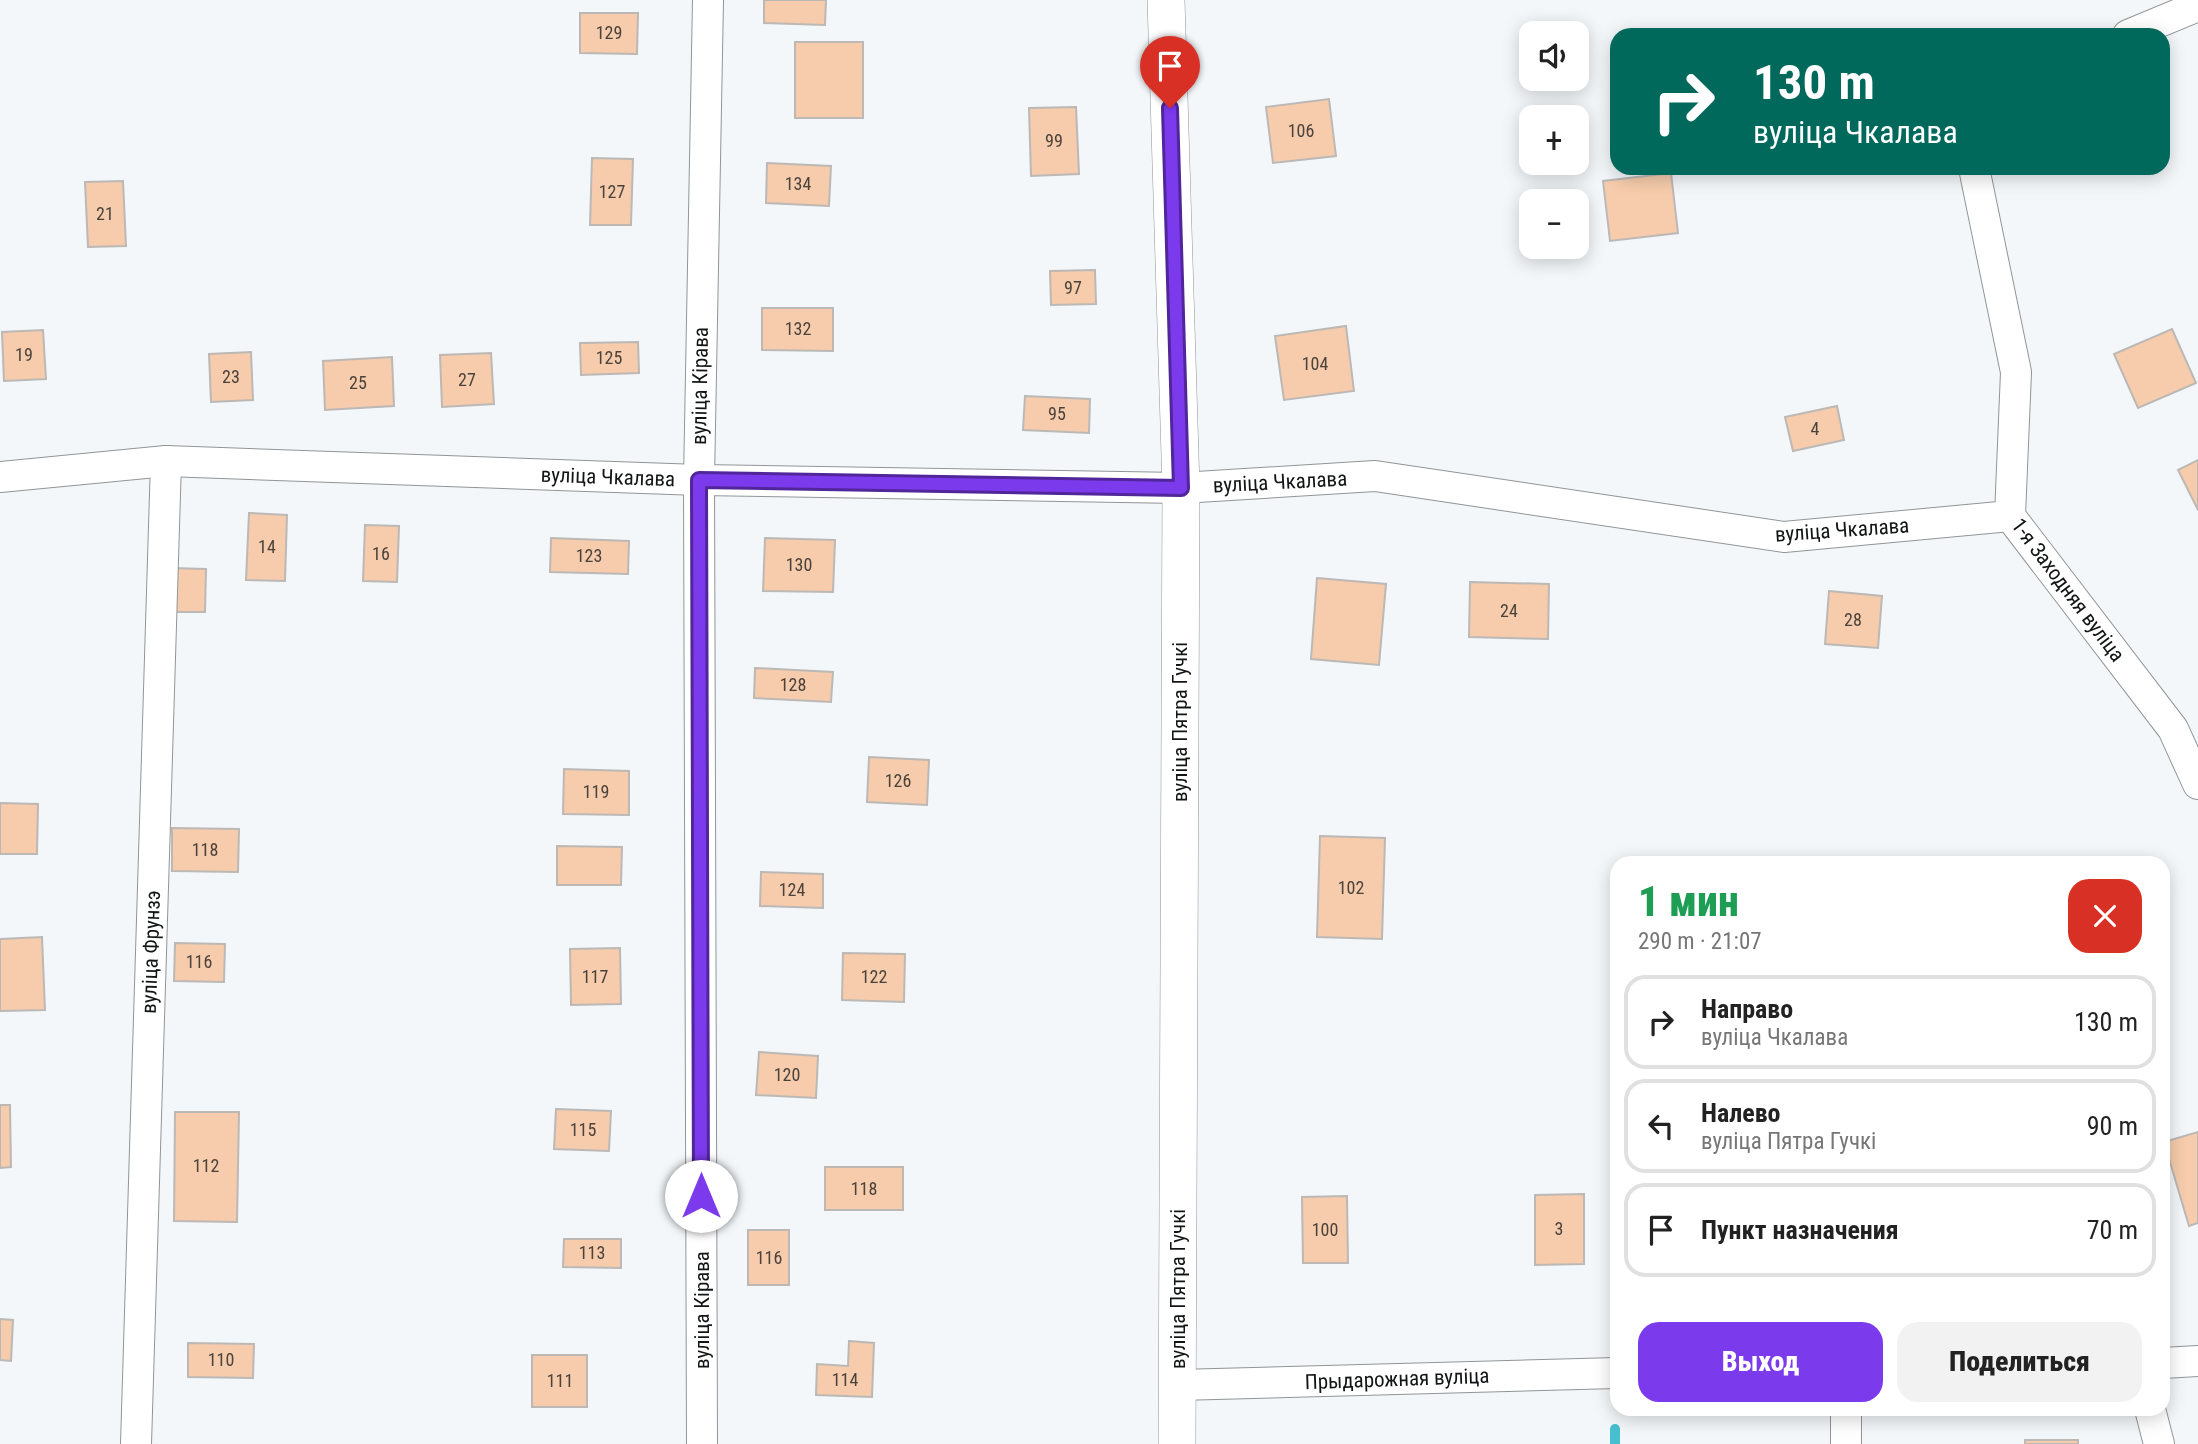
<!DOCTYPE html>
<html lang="ru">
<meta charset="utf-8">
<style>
body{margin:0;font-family:"Roboto Condensed",sans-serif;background:#f2f2f2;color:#222;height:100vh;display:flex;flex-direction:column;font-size:26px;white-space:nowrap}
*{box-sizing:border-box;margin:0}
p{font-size:23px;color:#767676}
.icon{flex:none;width:38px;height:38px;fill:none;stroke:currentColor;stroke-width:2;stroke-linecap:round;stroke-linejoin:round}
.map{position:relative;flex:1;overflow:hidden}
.drawer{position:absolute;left:1610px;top:856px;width:560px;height:560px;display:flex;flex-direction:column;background:#fff;border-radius:21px;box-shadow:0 4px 18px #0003}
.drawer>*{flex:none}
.hud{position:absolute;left:1610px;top:28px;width:560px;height:147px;border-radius:21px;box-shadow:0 4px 18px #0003;background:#00695c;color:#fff;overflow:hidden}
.tools{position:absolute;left:1519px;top:21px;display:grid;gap:14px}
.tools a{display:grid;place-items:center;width:70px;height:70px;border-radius:14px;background:#fff;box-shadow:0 4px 18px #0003;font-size:35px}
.pin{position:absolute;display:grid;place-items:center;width:60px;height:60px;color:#fff;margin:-72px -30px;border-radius:50% 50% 50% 0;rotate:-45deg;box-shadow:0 0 7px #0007}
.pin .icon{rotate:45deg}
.me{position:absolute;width:77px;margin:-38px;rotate:0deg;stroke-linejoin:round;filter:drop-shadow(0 0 5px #0008)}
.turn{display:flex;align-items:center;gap:24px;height:147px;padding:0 28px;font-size:32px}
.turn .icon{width:91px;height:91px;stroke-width:2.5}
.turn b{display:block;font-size:49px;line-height:60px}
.round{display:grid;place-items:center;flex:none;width:74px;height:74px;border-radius:21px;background:#f2f2f2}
.summary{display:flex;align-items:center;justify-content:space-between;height:119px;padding:0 28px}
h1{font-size:42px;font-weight:800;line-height:52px;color:#1e9e55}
.action{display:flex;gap:14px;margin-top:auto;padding:14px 28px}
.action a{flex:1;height:80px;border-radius:21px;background:#7c3aed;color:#fff;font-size:28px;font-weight:800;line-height:80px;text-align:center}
.action a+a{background:#f2f2f2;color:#222}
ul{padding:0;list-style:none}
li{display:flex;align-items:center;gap:21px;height:94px;margin:0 14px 10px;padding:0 14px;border:4px solid #e0e0e0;border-radius:21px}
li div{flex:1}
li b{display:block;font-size:26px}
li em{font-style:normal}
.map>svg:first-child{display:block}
</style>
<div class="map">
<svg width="2198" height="1444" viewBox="0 0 2198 1444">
<rect width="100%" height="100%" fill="#f3f7fa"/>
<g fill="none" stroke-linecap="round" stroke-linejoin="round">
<!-- stream -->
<path stroke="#46bfce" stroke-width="10" d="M 1615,1444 L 1615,1429"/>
</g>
<!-- building -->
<g fill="#f6ccac" stroke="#bcb8b5" stroke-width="2">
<path d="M 764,0 L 826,0 L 825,25 L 764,23 Z"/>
<path d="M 580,13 L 638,13 L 637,54 L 580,53 Z"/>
<rect x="795" y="42" width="68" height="76"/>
<path d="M 1329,99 L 1336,156 L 1273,163 L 1266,107 Z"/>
<path d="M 1076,107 L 1079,174 L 1031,176 L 1029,108 Z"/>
<path d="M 592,158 L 633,159 L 631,225 L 590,225 Z"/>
<path d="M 767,163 L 831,166 L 829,206 L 766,203 Z"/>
<path d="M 1671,173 L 1678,233 L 1610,241 L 1603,181 Z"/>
<path d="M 123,181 L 126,246 L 88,247 L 85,182 Z"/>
<path d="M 1095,270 L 1096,304 L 1051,305 L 1050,271 Z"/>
<path d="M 762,308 L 833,308 L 833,351 L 762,350 Z"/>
<path d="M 1346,326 L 1354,391 L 1284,400 L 1275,336 Z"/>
<path d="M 2172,329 L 2196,383 L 2138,408 L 2114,354 Z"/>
<path d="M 43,330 L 46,379 L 4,381 L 2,332 Z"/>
<path d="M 638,342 L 639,373 L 581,375 L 580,343 Z"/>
<path d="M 251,352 L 253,400 L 211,402 L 209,354 Z"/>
<path d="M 491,353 L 494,404 L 442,407 L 440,355 Z"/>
<path d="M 392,357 L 394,406 L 325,410 L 323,361 Z"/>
<path d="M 1025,396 L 1090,399 L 1089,433 L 1023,430 Z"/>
<path d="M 1837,406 L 1844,440 L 1793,451 L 1785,417 Z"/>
<path d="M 2198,460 L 2198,510 L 2178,470 Z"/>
<path d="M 249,513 L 287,515 L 285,581 L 246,580 Z"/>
<path d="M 365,525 L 399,526 L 397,582 L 363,581 Z"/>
<path d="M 551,538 L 629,541 L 628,574 L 550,572 Z"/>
<path d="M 765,538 L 835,540 L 833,592 L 763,591 Z"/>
<path d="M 171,568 L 206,569 L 205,612 L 171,612 Z"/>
<path d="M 1317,578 L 1386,584 L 1379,665 L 1311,659 Z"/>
<path d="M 1470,582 L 1549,584 L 1548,639 L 1469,637 Z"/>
<path d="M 1829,591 L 1882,596 L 1878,648 L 1825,644 Z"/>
<path d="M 755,668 L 833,672 L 831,702 L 754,698 Z"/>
<path d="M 869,757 L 929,760 L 927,805 L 867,802 Z"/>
<path d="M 564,769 L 629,771 L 629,815 L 563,814 Z"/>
<path d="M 0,803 L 38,804 L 37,854 L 0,854 Z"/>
<path d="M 172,828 L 239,829 L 238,872 L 172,871 Z"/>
<path d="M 1320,836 L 1385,838 L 1382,939 L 1317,937 Z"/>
<path d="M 557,846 L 622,847 L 621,885 L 557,885 Z"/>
<path d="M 761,872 L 823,874 L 823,908 L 760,906 Z"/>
<path d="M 42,937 L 45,1010 L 0,1011 L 0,939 Z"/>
<path d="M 175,943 L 225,944 L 224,982 L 174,981 Z"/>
<path d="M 620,948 L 621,1004 L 571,1005 L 570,949 Z"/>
<path d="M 843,953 L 905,954 L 904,1002 L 842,1000 Z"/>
<path d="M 759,1052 L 818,1056 L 816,1098 L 756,1095 Z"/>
<path d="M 0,1105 L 10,1105 L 11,1167 L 0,1168 Z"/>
<path d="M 556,1109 L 611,1111 L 609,1151 L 554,1149 Z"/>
<path d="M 175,1112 L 239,1112 L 237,1222 L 174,1221 Z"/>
<path d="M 2198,1132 L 2198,1223 L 2189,1226 L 2164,1142 Z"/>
<rect x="825" y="1167" width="78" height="43"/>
<path d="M 1584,1194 L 1584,1264 L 1535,1265 L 1535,1195 Z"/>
<path d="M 1347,1196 L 1348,1263 L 1303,1263 L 1302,1197 Z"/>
<rect x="748" y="1230" width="41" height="55"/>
<path d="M 564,1239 L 621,1239 L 621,1268 L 563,1267 Z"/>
<path d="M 0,1319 L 13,1320 L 11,1361 L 0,1360 Z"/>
<path d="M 849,1341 L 874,1343 L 872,1397 L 816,1395 L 817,1364 L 848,1366 Z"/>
<path d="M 188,1343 L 254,1344 L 253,1378 L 188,1377 Z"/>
<rect x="532" y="1355" width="55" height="52"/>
<rect x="2025" y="1440" width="53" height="4"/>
</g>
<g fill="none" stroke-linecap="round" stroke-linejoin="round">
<defs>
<g id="minor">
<path d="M 2128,35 L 2198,6"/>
<path d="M 1974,168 L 2016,372 L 2010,516 L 2173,729 L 2198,784"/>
<path d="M 0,477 L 166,461 L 699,480 L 1181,488 L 1375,476 L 1784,537 L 2010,516"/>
<path d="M 2163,1363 L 2198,1361"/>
<path d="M 1178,1385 L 1617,1373"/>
<path d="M 2150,1409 L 2159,1444"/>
<path d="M 136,1444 L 166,461"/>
<path d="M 702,1444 L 699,480 L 708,0"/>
<path d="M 1846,1444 L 1846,1409"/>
</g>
<path id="tertiary" d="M 1166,0 L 1181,488 L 1177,1444"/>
</defs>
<!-- minor casing -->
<use href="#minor" stroke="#919597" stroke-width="32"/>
<!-- tertiary casing -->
<use href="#tertiary" stroke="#919597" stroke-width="38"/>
<!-- minor -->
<use href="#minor" stroke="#fff" stroke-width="30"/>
<!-- tertiary -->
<use href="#tertiary" stroke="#fff" stroke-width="37"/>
</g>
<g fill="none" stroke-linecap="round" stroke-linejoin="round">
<defs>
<path id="route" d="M 701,1196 L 699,480 L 1181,488 L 1170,108"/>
</defs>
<!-- route casing -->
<use href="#route" stroke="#51269a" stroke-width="18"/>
<!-- route -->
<use href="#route" stroke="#7c3aed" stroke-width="12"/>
</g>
<g text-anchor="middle" stroke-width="6" stroke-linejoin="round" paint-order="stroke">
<!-- number labels -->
<g font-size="18" fill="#4b423b">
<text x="609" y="39">129</text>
<text x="1301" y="137">106</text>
<text x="1054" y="147">99</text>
<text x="798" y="190">134</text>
<text x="612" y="198">127</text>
<text x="105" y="220">21</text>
<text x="1073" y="294">97</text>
<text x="798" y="335">132</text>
<text x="24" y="361">19</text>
<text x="609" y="364">125</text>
<text x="1315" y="370">104</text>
<text x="231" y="383">23</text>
<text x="467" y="386">27</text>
<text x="358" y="389">25</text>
<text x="1057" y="420">95</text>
<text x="1815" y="435">4</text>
<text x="267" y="553">14</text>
<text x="381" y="560">16</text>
<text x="589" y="562">123</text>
<text x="799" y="571">130</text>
<text x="1509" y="617">24</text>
<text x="1853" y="626">28</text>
<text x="793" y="691">128</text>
<text x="898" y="787">126</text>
<text x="596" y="798">119</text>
<text x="205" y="856">118</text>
<text x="1351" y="894">102</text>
<text x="792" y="896">124</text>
<text x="199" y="968">116</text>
<text x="595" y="983">117</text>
<text x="874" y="983">122</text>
<text x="787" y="1081">120</text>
<text x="583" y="1136">115</text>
<text x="206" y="1172">112</text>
<text x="864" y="1195">118</text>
<text x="1559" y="1235">3</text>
<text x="1325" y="1236">100</text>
<text x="592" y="1259">113</text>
<text x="769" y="1264">116</text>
<text x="221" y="1366">110</text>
<text x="845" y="1386">114</text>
<text x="560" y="1387">111</text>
</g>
<!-- street labels -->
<g font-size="21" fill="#121415" stroke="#fff">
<text transform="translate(700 386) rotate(-89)" y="7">вуліца Кірава</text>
<text transform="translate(608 477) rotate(2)" y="7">вуліца Чкалава</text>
<text transform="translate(1280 482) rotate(-3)" y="7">вуліца Чкалава</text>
<text transform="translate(1842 530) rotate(-4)" y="7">вуліца Чкалава</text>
<text transform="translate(2068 590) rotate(53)" y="7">1-я Заходняя вуліца</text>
<text transform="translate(1180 722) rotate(-90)" y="7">вуліца Пятра Гучкі</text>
<text transform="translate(151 952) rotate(-88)" y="7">вуліца Фрунзэ</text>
<text transform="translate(1178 1289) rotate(-90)" y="7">вуліца Пятра Гучкі</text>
<text transform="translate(702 1310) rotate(-90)" y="7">вуліца Кірава</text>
<text transform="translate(1397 1379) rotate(-2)" y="7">Прыдарожная вуліца</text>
</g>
</g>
</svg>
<div class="tools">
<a><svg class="icon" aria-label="sound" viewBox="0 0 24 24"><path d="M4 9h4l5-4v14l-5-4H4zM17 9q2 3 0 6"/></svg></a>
<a>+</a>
<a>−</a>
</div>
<div class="pin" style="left:1170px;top:108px;background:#d93025"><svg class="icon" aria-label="arrive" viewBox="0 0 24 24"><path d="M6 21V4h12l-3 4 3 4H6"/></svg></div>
<svg class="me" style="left:701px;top:1196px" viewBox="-20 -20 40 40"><circle r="19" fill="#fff"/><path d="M0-13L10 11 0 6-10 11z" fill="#7c3aed"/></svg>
<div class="hud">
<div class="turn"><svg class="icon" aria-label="right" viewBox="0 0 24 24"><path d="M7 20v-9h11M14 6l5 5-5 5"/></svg><div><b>130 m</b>вуліца Чкалава</div></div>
</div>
<section class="drawer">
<div class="summary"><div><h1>1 мин</h1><p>290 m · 21:07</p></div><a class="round" style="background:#d93025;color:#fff"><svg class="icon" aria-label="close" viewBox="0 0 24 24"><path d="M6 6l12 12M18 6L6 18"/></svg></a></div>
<ul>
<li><svg class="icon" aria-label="right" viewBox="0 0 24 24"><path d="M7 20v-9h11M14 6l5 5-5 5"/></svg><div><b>Направо</b><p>вуліца Чкалава</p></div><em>130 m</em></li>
<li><svg class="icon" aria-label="left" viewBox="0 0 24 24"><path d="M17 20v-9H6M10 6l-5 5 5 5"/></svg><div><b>Налево</b><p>вуліца Пятра Гучкі</p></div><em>90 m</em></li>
<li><svg class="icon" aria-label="arrive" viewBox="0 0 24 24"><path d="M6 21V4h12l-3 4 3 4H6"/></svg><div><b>Пункт назначения</b></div><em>70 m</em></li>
</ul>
<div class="action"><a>Выход</a><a>Поделиться</a></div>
</section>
</div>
